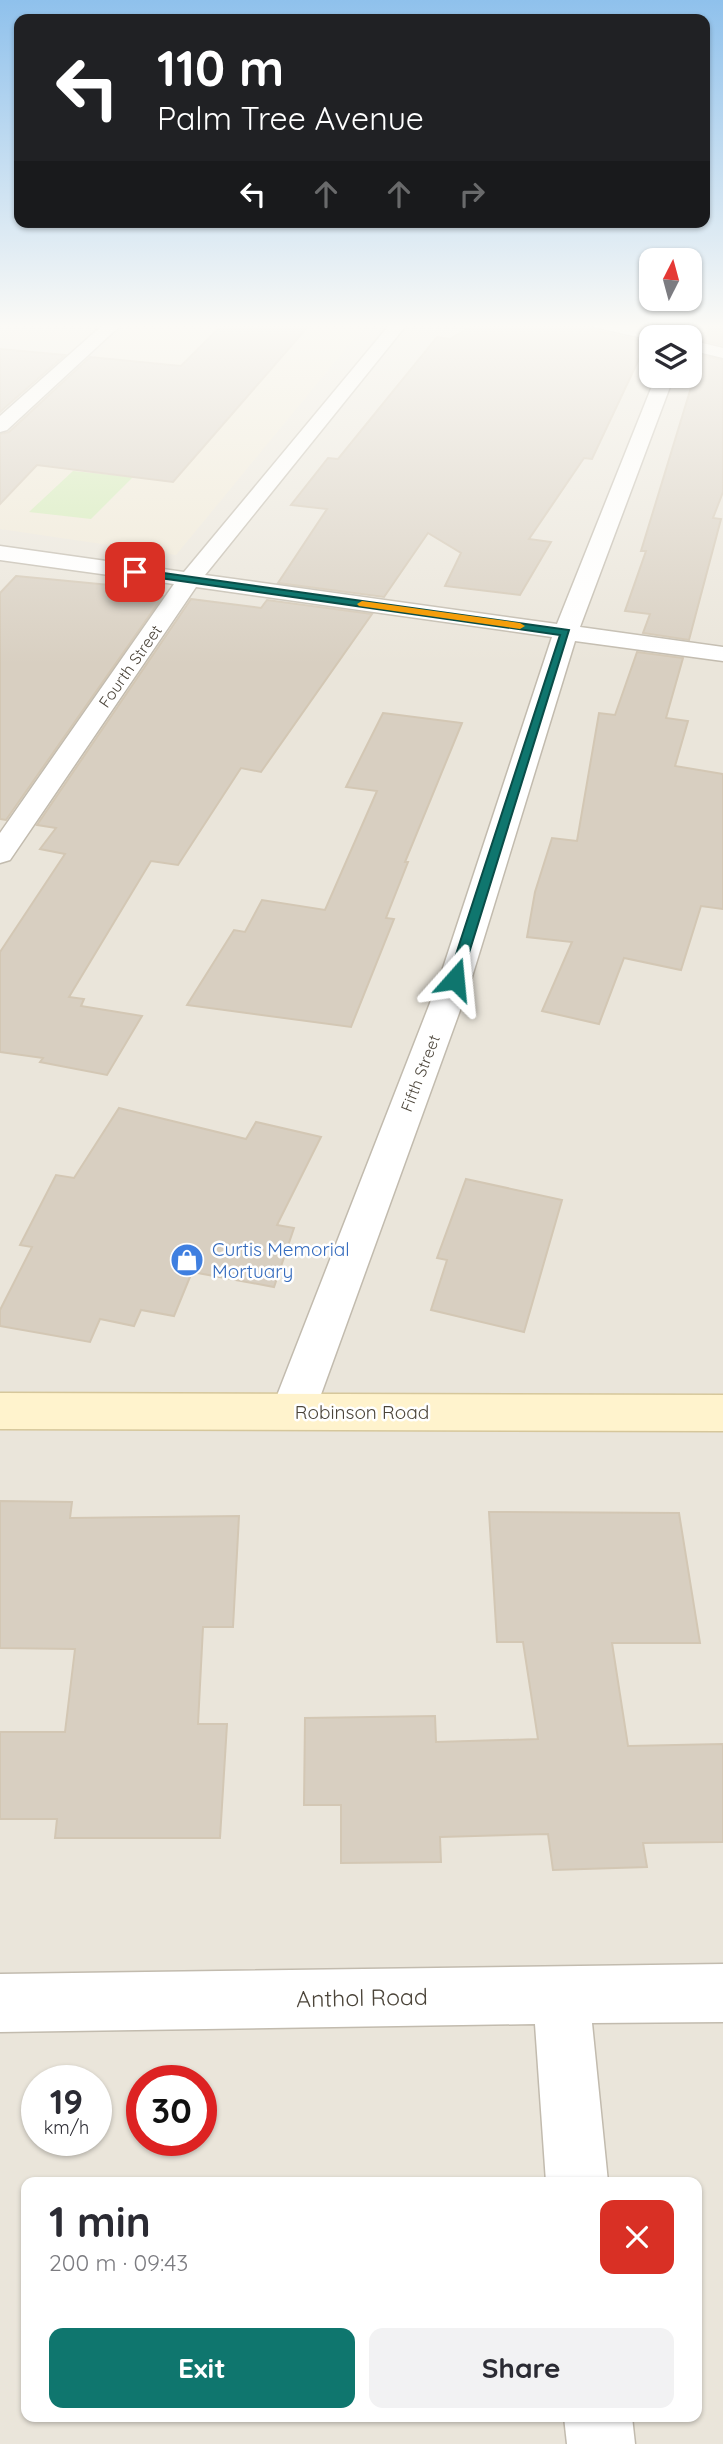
<!DOCTYPE html>
<meta charset="utf-8">
<style>
body{margin:0;font-family:Quicksand,sans-serif;background:#f2f2f3;color:#2b2b33;height:100vh;display:flex;flex-direction:column;font-size:26px;white-space:nowrap}
*{box-sizing:border-box;margin:0}
p{font-size:23px;color:#7c7c81}
.icon{flex:none;width:38px;height:38px;fill:none;stroke:currentColor;stroke-width:2;stroke-linecap:round;stroke-linejoin:round}
.map{position:relative;flex:1;overflow:hidden}
.sheet{position:absolute;left:21px;top:2177px;width:681px;height:245px;display:flex;flex-direction:column;background:#fff;border-radius:14px;box-shadow:0 2px 5px #0004}
.sheet>*{flex:none}
.top-card{position:absolute;left:14px;top:14px;width:696px;height:214px;border-radius:14px;box-shadow:0 2px 5px #0004;background:#202124;color:#fff;overflow:hidden}
.needle{width:46px;rotate:6deg}
.tools{position:absolute;left:639px;top:248px;display:grid;gap:14px}
.tools a{display:grid;place-items:center;width:63px;height:63px;border-radius:14px;background:#fff;box-shadow:0 2px 5px #0004;font-size:35px}
.speed{position:absolute;left:21px;top:2065px;display:flex;gap:14px;font-size:35px;font-weight:700;text-align:center}
.speed>*{display:grid;place-content:center;width:91px;height:91px;border-radius:50%;background:#fff;box-shadow:0 2px 5px #0004;line-height:1}
.speed small{font-size:18px;font-weight:400}
.speed .limit{border:10px solid #d22;background:#fff;color:#111}
.pin{position:absolute;display:grid;place-items:center;width:60px;height:60px;color:#fff;margin:-30px;border-radius:14px;box-shadow:0 4px 10px #0006}
.me{position:absolute;width:77px;margin:-38px;rotate:18deg;stroke-linejoin:round;filter:drop-shadow(0 0 5px #0008)}
.turn{display:flex;align-items:center;gap:24px;height:147px;padding:0 28px;font-size:32px}
.turn .icon{width:91px;height:91px;stroke-width:2.5}
.turn b{display:block;font-size:49px;line-height:60px}
.lanes{display:flex;align-items:center;height:66px;padding:0 28px;background:#0003;justify-content:center;gap:35px;direction:ltr}
.lanes .off{opacity:.35}
.round{display:grid;place-items:center;flex:none;width:74px;height:74px;border-radius:14px;background:#f2f2f3}
.headline{display:flex;align-items:center;justify-content:space-between;height:119px;padding:0 28px}
h1{font-size:42px;font-weight:700;line-height:52px}
.cta{display:flex;gap:14px;margin-top:auto;padding:14px 28px}
.cta a{flex:1;height:80px;border-radius:14px;background:#0f766e;color:#fff;font-size:28px;font-weight:700;line-height:80px;text-align:center}
.cta a+a{background:#f2f2f3;color:#2b2b33}
.map>svg:first-child{display:block}
</style>
<div class="map">
<svg width="723" height="2444" viewBox="0 0 723 2444">
<rect width="100%" height="100%" fill="#f6f3ec"/>
<!-- residential -->
<path fill="#eae5da" fill-rule="evenodd" d="M 0,323 L 723,323 L 723,2444 L 0,2444 ZM 651,338 L 690,338 L 690,376 L 651,376 ZM 37,2081 L 96,2081 L 96,2140 L 37,2140 ZM 142,2081 L 201,2081 L 201,2140 L 142,2140 ZM 26,2182 L 696,2182 L 696,2417 L 26,2417 Z"/>
<!-- education -->
<path fill="#efe8d6" d="M 133,323 L 367,323 L 176,555 L 0,529 L 0,441 Z"/>
<!-- green -->
<path fill="#d2eab5" d="M 73,471 L 133,477 L 91,519 L 29,512 Z"/>
<!-- building -->
<g fill="#d8cfc1" stroke="#d3c7b4" stroke-width="2">
<path d="M 224,323 L 311,323 L 173,482 L 37,465 L 0,504 L 0,434 L 9,432 L 90,357 L 181,366 Z"/>
<path d="M 477,323 L 589,323 L 593,330 L 647,342 L 592,459 L 584,458 L 529,539 L 551,542 L 520,595 L 445,586 L 461,553 L 428,533 L 384,597 L 278,583 L 327,509 L 291,505 L 328,458 L 338,459 L 437,337 L 450,339 Z"/>
<path d="M 711,323 L 723,323 L 723,345 L 705,341 Z"/>
<path d="M 0,349 L 65,355 L 0,412 Z"/>
<path d="M 701,355 L 723,360 L 723,492 L 713,518 L 721,519 L 689,640 L 643,633 L 650,614 L 625,611 L 646,551 L 641,551 Z"/>
<path d="M 16,576 L 142,588 L 139,593 L 163,596 L 6,820 L 0,819 L 0,593 Z"/>
<path d="M 191,599 L 261,608 L 267,600 L 372,614 L 261,772 L 241,768 L 178,865 L 151,861 L 69,997 L 84,999 L 81,1006 L 142,1016 L 107,1075 L 40,1062 L 43,1058 L 0,1052 L 0,952 L 65,854 L 40,849 L 56,828 L 37,825 Z"/>
<path d="M 637,652 L 683,658 L 666,718 L 688,721 L 675,766 L 723,774 L 723,909 L 701,906 L 681,970 L 624,958 L 599,1024 L 542,1011 L 572,942 L 527,937 L 535,892 L 552,838 L 577,841 L 599,713 L 615,715 Z"/>
<path d="M 383,713 L 462,723 L 405,862 L 408,862 L 386,918 L 394,919 L 351,1027 L 187,1005 L 234,930 L 245,932 L 262,900 L 325,910 L 377,791 L 346,787 Z"/>
<path d="M 119,1108 L 246,1139 L 256,1122 L 321,1137 L 277,1225 L 294,1228 L 274,1287 L 192,1272 L 174,1316 L 141,1310 L 134,1326 L 100,1319 L 90,1342 L 0,1326 L 0,1310 L 32,1247 L 20,1245 L 56,1175 L 74,1178 Z"/>
<path d="M 466,1179 L 562,1200 L 524,1332 L 431,1310 L 447,1260 L 437,1258 Z"/>
<path d="M 0,1501 L 72,1502 L 70,1518 L 239,1516 L 233,1627 L 203,1627 L 198,1724 L 227,1724 L 220,1838 L 55,1838 L 57,1819 L 0,1819 L 0,1732 L 65,1732 L 75,1649 L 0,1648 Z"/>
<path d="M 489,1512 L 679,1513 L 700,1643 L 612,1643 L 628,1746 L 723,1744 L 723,1842 L 643,1843 L 647,1867 L 553,1870 L 548,1834 L 440,1837 L 441,1862 L 341,1863 L 341,1805 L 304,1805 L 305,1718 L 435,1716 L 436,1742 L 538,1739 L 523,1642 L 497,1642 Z"/>
</g>
<g fill="none" stroke-linecap="round" stroke-linejoin="round">
<defs>
<g id="minor">
<path d="M 105,323 L 123,323 L 7,430 L 0,432 L 0,416 Z"/>
<path d="M 391,323 L 408,323 L 205,575 L 557,624 L 656,376 L 674,376 L 580,627 L 723,647 L 723,661 L 575,641 L 471,980 L 315,1411 L 308,1424 L 293,1429 L 278,1424 L 271,1411 L 439,980 L 552,637 L 196,587 L 10,860 L 0,863 L 0,833 L 174,584 L 0,560 L 0,546 L 184,572 Z"/>
<path d="M 676,323 L 692,323 L 688,338 L 671,338 Z"/>
<path d="M 723,1964 L 723,2022 L 592,2023 L 608,2182 L 546,2182 L 535,2024 L 0,2032 L 0,1974 Z"/>
<path d="M 564,2417 L 632,2417 L 635,2444 L 567,2444 Z"/>
</g>
<g id="tertiary">
<path d="M 592,323 L 619,323 L 668,334 L 670,338 L 651,338 L 651,340 L 594,327 Z"/>
<path d="M 690,340 L 723,348 L 723,358 L 690,350 Z"/>
</g>
<path id="secondary" d="M 0,1393 L 723,1395 L 723,1431 L 0,1429 Z"/>
</defs>
<!-- minor casing -->
<use href="#minor" stroke="#c2bbae" stroke-width="3"/>
<!-- tertiary casing -->
<use href="#tertiary" stroke="#c2bbae" stroke-width="3"/>
<!-- secondary casing -->
<use href="#secondary" stroke="#d6c79b" stroke-width="3"/>
<!-- minor -->
<use href="#minor" fill="#fff" fill-rule="evenodd"/>
<!-- tertiary -->
<use href="#tertiary" fill="#fff" fill-rule="evenodd"/>
<!-- secondary -->
<use href="#secondary" fill="#fff3cd" fill-rule="evenodd"/>
</g>
<!-- sky -->
<linearGradient id="sky" x2="0" y2="1"><stop stop-color="#8fc1ec"/><stop offset="0.49" stop-color="#fbfaf6"/><stop offset="1" stop-color="#fbfaf6" stop-opacity="0"/></linearGradient>
<rect width="723" height="665" fill="url(#sky)"/>
<!-- route -->
<path fill="#0f766e" stroke="#0a4d48" stroke-width="2" d="M 135,569 L 569,630 L 460,982 L 455,984 L 448,979 L 560,635 L 132,574 L 131,572 Z"/>
<!-- slow -->
<path fill="#f59e0b" d="M 362,601 L 520,623 L 525,626 L 520,629 L 359,606 L 357,604 Z"/>
<!-- icons -->
<defs>
<symbol id="shop-disc" viewBox="-11 -11 22 22"><circle r="9.5" fill="#3f7fe0" stroke="#fff"/><path d="M-5-2.5h2.3a2.7 3.5 0 0 1 5.4 0H5L5.5 6h-11ZM-1.5-2.5h3a1.5 2.3 0 0 0-3 0Z" fill="#fff"/></symbol>
</defs>
<g fill-rule="evenodd">
<use href="#shop-disc" x="168" y="1241" width="38" height="38"/>
</g>
<g text-anchor="middle" stroke-width="5" stroke-linejoin="round" paint-order="stroke">
<!-- far-street labels -->
<g font-size="16" fill="#4b4439" stroke="#fff">
<text transform="translate(130 666) rotate(-55)" y="6">Fourth Street</text>
<text transform="translate(420 1073) rotate(-69)" y="6">Fifth Street</text>
</g>
<!-- shop labels -->
<g font-size="19" fill="#366cbe" stroke="#fff" text-anchor="start">
<text x="212" y="1256">Curtis Memorial<tspan x="212" dy="22">Mortuary</tspan></text>
</g>
<!-- street labels -->
<g font-size="19" fill="#4b4439" stroke="#fff">
<text x="362" y="1419">Robinson Road</text>
</g>
<!-- near-street labels -->
<g font-size="23" fill="#4b4439" stroke="#fff">
<text transform="translate(362 1998) rotate(-1)" y="8">Anthol Road</text>
</g>
</g>
</svg>
<div class="tools">
<a><svg class="needle" viewBox="-14 -14 28 28"><path d="M0-13l5 13h-10z" fill="#e53935"/><path d="M0 13l5-13h-10z" fill="#7c7c81"/></svg></a>
<a><svg class="icon" aria-label="layers" viewBox="0 0 24 24"><path d="M12 4l9 5-9 5-9-5zM3 14l9 5 9-5"/></svg></a>
</div>
<div class="speed"><div>19<small>km/h</small></div><div class="limit">30</div></div>
<div class="pin" style="left:135px;top:572px;background:#d93025"><svg class="icon" aria-label="arrive" viewBox="0 0 24 24"><path d="M6 21V4h12l-3 4 3 4H6"/></svg></div>
<svg class="me" style="left:455px;top:979px" viewBox="-20 -20 40 40"><path d="M0-17L14 15 0 8-14 15z" fill="#0f766e" stroke="#fff" stroke-width="4"/></svg>
<div class="top-card">
<div class="turn"><svg class="icon" aria-label="left" viewBox="0 0 24 24"><path d="M17 20v-9H6M10 6l-5 5 5 5"/></svg><div><b>110 m</b>Palm Tree Avenue</div></div>
<div class="lanes"><svg class="icon" aria-label="left" viewBox="0 0 24 24"><path d="M17 20v-9H6M10 6l-5 5 5 5"/></svg><svg class="icon off" aria-label="ahead" viewBox="0 0 24 24"><path d="M12 20V5M6 11l6-6 6 6"/></svg><svg class="icon off" aria-label="ahead" viewBox="0 0 24 24"><path d="M12 20V5M6 11l6-6 6 6"/></svg><svg class="icon off" aria-label="right" viewBox="0 0 24 24"><path d="M7 20v-9h11M14 6l5 5-5 5"/></svg></div>
</div>
<section class="sheet">
<div class="headline"><div><h1>1 min</h1><p>200 m · 09:43</p></div><a class="round" style="background:#d93025;color:#fff"><svg class="icon" aria-label="close" viewBox="0 0 24 24"><path d="M6 6l12 12M18 6L6 18"/></svg></a></div>
<div class="cta"><a>Exit</a><a>Share</a></div>
</section>
</div>
